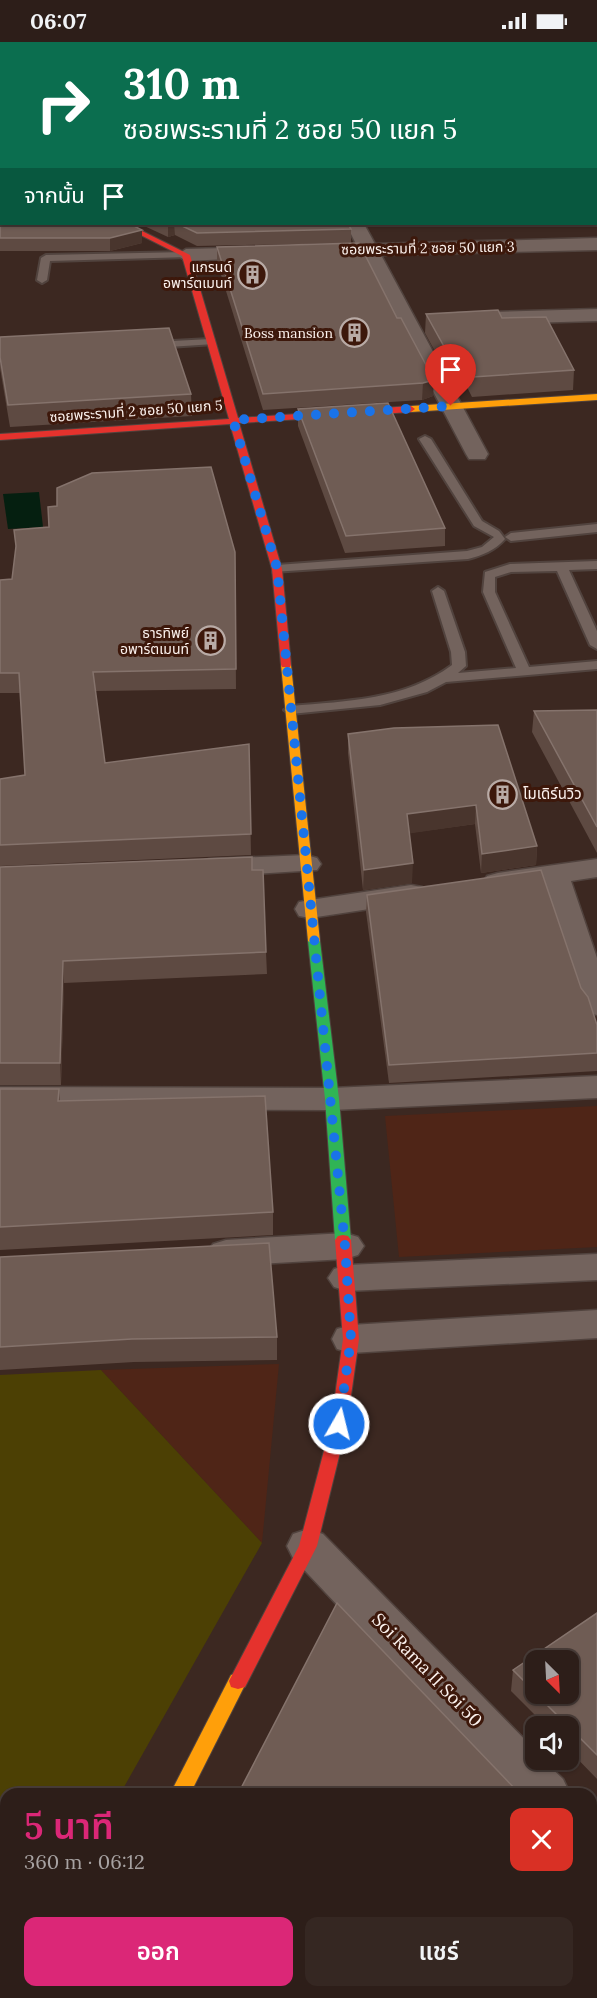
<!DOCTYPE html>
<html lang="th">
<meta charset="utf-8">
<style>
body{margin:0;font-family:Lora,"Noto Sans Thai",serif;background:#352722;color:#f1f3f6;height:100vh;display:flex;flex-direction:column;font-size:22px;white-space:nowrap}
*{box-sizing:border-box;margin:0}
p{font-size:20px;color:#a7a2a2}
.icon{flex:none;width:33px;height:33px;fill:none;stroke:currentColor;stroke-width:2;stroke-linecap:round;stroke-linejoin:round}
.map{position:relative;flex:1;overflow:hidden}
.sheet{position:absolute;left:0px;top:1746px;width:597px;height:210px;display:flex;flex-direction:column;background:#2d1e19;border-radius:18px 18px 0 0;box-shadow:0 2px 4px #0004,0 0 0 2px #483c38}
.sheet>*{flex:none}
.banner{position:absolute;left:0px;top:0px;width:597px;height:183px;box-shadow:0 2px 4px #0004,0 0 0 2px #483c38;background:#0b6e4f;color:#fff;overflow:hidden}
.needle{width:39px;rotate:156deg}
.tools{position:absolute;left:525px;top:1608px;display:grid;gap:12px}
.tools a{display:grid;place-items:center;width:54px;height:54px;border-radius:12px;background:#2d1e19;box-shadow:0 2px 4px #0004,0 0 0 2px #483c38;font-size:30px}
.pin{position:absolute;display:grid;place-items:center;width:51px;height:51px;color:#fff;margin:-62px -26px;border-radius:50% 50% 50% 0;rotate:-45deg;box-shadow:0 0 6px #0007}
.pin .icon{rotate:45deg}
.me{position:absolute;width:66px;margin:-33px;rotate:8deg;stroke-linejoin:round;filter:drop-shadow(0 0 4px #0008)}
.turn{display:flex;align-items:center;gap:21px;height:126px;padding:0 24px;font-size:27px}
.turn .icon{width:78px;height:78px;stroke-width:2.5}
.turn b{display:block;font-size:42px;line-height:51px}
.then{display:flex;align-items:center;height:57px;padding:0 24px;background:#0003;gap:12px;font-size:22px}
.round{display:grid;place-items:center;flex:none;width:63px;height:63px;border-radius:12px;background:#352722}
.overview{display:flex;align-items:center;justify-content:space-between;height:102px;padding:0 24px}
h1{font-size:36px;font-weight:600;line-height:45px;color:#db2777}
.action{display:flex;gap:12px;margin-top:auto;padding:12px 24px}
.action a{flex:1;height:69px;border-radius:12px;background:#db2777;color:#fff;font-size:24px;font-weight:600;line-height:69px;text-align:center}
.action a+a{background:#352722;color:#f1f3f6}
.status{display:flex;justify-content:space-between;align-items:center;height:42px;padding:0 30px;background:#2d1e19;direction:ltr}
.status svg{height:16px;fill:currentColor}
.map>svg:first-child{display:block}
</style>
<div class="status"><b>06:07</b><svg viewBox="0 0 49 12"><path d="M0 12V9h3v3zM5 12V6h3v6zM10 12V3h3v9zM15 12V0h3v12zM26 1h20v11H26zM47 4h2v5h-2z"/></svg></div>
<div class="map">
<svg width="597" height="1956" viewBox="0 0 597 1956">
<rect width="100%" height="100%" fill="#3c2821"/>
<!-- built -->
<g fill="#4f2517">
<path d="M 597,1064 L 597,1205 L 399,1215 L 385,1074 Z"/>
<path d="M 279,1322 L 262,1501 L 101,1328 Z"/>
</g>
<!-- green -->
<path fill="#4c4004" d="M 101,1328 L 262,1501 L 120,1752 L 6,1752 L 6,1950 L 8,1950 L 5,1956 L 0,1956 L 0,1333 Z"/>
<!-- water -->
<path fill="#051f10" d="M 39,450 L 43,485 L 8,487 L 3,452 Z"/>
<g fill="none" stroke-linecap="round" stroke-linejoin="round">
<defs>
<g id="lane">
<path d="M 186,210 L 189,211 L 189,215 L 50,219 L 47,238 L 42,241 L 37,238 L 41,216 L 46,213 Z"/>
<path d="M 210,297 L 214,298 L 214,302 L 154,306 L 149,303 L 154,300 Z"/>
<path d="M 425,394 L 431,397 L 482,479 L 499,489 L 505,497 C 494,509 483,513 468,517 L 273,530 L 273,524 L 277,523 L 467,509 L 482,505 L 494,495 L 474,484 L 419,397 Z"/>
<path d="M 597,482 L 597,490 L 511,499 L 505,495 L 511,491 Z"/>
<path d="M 597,519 L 597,527 L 569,528 L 597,589 L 597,607 L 590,603 L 557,529 L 511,530 L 495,535 L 495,550 L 529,625 L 597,619 L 597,627 L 446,640 L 427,650 L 380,663 L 291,672 L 284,668 L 291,664 C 348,659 405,658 452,623 L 451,610 L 432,549 L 438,545 L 444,549 L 465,610 L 466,624 L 458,631 L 516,626 L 483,550 L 485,530 L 510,522 Z"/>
</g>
<g id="street">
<rect x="596" y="71" width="1" height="10"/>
<rect x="0" y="113" width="2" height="11"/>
<rect x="596" y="124" width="1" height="10"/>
<path d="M 346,182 L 364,182 L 375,202 L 597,196 L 597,208 L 381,213 L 488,412 L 485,417 L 469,417 L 466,412 L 362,214 L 317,215 L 308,209 L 317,203 L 356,202 Z"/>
<path d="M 263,205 L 272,211 L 270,215 L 186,219 L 177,213 L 186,207 Z"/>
<path d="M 597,267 L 597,279 L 458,283 L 451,281 L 448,277 L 451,273 L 458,271 Z"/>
<path d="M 306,813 L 317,816 L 321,822 L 317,828 L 209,835 L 198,832 L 194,826 L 198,820 L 209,817 Z"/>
<path d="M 597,817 L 597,835 L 571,839 L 597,916 L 597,973 L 585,970 L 581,963 L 541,843 L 498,849 L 487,846 L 483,840 L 487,834 L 498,831 Z"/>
<path d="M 411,843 L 422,845 L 426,852 L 422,859 L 310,876 L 299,874 L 295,867 L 299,860 L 310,858 Z"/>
<path d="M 597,1034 L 597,1056 L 332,1068 L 0,1067 L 0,1045 L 332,1046 Z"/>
<path d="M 345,1191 L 358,1195 L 364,1204 L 358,1213 L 345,1217 L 226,1224 L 213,1220 L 207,1211 L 213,1202 L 226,1198 Z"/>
<path d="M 597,1212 L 597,1238 L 347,1249 L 334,1245 L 328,1236 L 334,1227 L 347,1223 Z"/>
<path d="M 597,1268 L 597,1296 L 351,1311 L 337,1307 L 332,1297 L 337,1287 L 351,1283 Z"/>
<path d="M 308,1487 L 323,1492 L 536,1709 L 536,1718 L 543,1718 L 563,1737 L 570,1752 L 515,1752 L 293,1516 L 287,1504 L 293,1492 Z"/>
<path d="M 591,1777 L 597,1780 L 597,1827 L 591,1824 Z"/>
<path d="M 51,1950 L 102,1950 L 100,1956 L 49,1956 Z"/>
</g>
<g id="fast">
<path d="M 2,30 L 2,35 L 0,35 L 0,31 Z"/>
<path d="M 0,71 L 2,71 L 0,76 Z"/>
<path d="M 314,895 L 320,899 L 339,1057 L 351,1198 L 348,1202 L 338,1202 L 335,1198 L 325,1057 L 308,899 Z"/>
</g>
<g id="slow">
<path d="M 7,0 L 15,0 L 4,2 Z"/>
<path d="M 74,0 L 82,0 L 72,2 Z"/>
<path d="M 597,352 L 597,358 L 411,370 L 407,367 L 411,364 Z"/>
<path d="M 286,620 L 291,623 L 320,899 L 314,903 L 308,899 L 281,623 Z"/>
<path d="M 238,1631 L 245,1633 L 247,1639 L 190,1752 L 170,1752 L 231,1633 Z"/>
</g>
<g id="jam">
<path d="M 132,0 L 140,0 L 130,2 Z"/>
<path d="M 0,86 L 2,86 L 0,91 Z"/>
<path d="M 119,182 L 128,182 L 190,213 L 238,376 L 411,364 L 415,367 L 411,370 L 239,381 L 282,527 L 291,623 L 290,625 L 282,625 L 281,623 L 272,527 L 230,382 L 0,398 L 0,392 L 229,377 L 182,214 Z"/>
<path d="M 343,1193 L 348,1194 L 351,1198 L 359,1297 L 347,1382 L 317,1504 L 245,1645 L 238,1647 L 231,1645 L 229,1639 L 299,1504 L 331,1382 L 343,1297 L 335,1198 L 338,1194 Z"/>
</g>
</defs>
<!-- lane casing -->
<use href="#lane" stroke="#51433e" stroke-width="4"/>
<!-- street casing -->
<use href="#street" stroke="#51433e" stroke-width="3"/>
<!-- fast casing -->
<use href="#fast" stroke="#51433e" stroke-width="2"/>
<!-- slow casing -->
<use href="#slow" stroke="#51433e" stroke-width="2"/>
<!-- jam casing -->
<use href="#jam" stroke="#51433e" stroke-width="2"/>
<!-- lane -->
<use href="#lane" fill="#73635d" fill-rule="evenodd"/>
<!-- street -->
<use href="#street" fill="#73635d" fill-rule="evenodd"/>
<!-- fast -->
<use href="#fast" fill="#30b455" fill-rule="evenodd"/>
<!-- slow -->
<use href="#slow" fill="#ff9f0a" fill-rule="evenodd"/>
<!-- jam -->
<use href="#jam" fill="#e5322d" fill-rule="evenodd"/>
</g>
<!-- wall -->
<g fill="#5e4a42" fill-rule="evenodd">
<path d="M 215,0 L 597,0 L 597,70 L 596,69 L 596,2 L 215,2 Z"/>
<path d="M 0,141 L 142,188 L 142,201 L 110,209 L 0,209 Z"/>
<path d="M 140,182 L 348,182 L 351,187 L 351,201 L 197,204 L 175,193 L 168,195 Z"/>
<path d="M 359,201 L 433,354 L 422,358 L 263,368 L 217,220 L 217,205 Z"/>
<path d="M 426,272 L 502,276 L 574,328 L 573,348 L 472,355 L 466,343 L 455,346 L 425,291 Z"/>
<path d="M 0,295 L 191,352 L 192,374 L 10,385 L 0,326 Z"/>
<path d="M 298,367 L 445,486 L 445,504 L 345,511 L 298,384 Z"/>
<path d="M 14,488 L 235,510 L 236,647 L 95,649 L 105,721 L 249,702 L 251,813 L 0,824 L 0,737 L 25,733 L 21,651 L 0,651 L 0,538 L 12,537 L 16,509 Z"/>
<path d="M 597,668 L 597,811 L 532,690 L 534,669 Z"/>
<path d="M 394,686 L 537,804 L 536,823 L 481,831 L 475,782 L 409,791 L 412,841 L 363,848 L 348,711 L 348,692 Z"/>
<path d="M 0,825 L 252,828 L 266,910 L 267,932 L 64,941 L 61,1043 L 0,1043 Z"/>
<path d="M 367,853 L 597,983 L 597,1029 L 389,1041 L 366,870 Z"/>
<path d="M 0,1047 L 59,1047 L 60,1059 L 273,1170 L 273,1193 L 0,1208 Z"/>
<path d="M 0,1215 L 277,1295 L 277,1318 L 134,1320 L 0,1328 Z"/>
<path d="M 597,1571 L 597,1737 L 568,1707 L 568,1684 L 546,1684 L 511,1649 L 513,1628 ZM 536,1618 L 568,1652 L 536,1652 Z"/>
<path d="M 300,1950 L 591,1950 L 597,1956 L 306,1956 Z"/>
</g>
<!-- shaded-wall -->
<g fill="#49352d">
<path d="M 168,182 L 174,182 L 175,193 L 168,195 Z"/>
<path d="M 142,188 L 142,201 L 110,209 L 110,196 Z"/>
<path d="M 467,323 L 466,343 L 455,346 L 456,326 Z"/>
<path d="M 434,338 L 433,354 L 422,358 L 423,341 Z"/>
<path d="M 476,763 L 475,782 L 406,792 L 407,772 Z"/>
<path d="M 537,804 L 536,823 L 481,831 L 482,812 Z"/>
<path d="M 413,821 L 412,841 L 363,848 L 364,828 Z"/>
<path d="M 63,919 L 64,941 L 61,1043 L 60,1021 Z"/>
</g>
<!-- building -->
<g fill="#6f5c54" stroke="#85736c" stroke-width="1.5">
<path d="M 217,0 L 596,0 L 596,7 L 597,7 L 597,54 L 596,58 L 596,2 L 224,2 Z"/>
<path d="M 0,141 L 2,141 L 2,182 L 130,182 L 142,188 L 110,196 L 0,196 Z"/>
<path d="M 178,182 L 348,182 L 351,187 L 197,191 Z"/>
<path d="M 359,201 L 397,276 L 401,276 L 434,338 L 423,341 L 263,352 L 217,205 Z"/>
<path d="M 498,268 L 502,276 L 546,275 L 574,328 L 473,335 L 467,323 L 456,326 L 426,272 Z"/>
<path d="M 169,286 L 191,352 L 8,363 L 0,315 L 0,295 Z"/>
<path d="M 388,361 L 445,486 L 346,494 L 298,367 Z"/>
<path d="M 211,425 L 235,510 L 236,627 L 93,630 L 105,721 L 249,702 L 251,792 L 0,803 L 0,737 L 25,733 L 19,631 L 0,631 L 0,538 L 12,537 L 16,504 L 14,488 L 49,485 L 48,465 L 57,464 L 57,446 L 92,431 Z"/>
<path d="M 597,668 L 597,785 L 534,669 Z"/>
<path d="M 498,683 L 537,804 L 482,812 L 476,763 L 407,772 L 413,821 L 364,828 L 348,692 L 394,686 Z"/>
<path d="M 252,815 L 252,828 L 263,828 L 266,910 L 63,919 L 60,1021 L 0,1021 L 0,825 Z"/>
<path d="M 541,828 L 581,946 L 588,955 L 597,983 L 597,1011 L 389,1023 L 367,853 Z"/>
<path d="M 0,1047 L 59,1047 L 58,1059 L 265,1054 L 273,1170 L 0,1185 Z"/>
<path d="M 269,1201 L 277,1295 L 132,1297 L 0,1305 L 0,1215 Z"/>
<path d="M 337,1561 L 520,1752 L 238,1752 Z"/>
<path d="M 597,1571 L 597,1713 L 536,1652 L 568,1652 L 568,1618 L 536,1618 L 536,1651 L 513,1628 Z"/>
<path d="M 591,1826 L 597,1833 L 597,1956 L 328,1956 L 323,1950 L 591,1950 Z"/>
</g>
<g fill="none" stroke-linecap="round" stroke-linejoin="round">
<!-- route -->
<path stroke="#1a73e8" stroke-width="10" stroke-dasharray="0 18" d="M 339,1382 L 351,1297 L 345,1204 L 277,526 L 233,378 L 451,364"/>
</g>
<!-- icons -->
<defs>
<symbol id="building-ring" viewBox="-11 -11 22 22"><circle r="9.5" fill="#3d180b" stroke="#b9aba6" stroke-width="1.5"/><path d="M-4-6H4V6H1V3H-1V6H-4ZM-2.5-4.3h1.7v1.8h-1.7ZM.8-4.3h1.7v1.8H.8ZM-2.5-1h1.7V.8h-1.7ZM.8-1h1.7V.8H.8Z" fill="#b9aba6"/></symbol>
</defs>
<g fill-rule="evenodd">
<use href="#building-ring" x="236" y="216" width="33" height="33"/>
<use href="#building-ring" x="338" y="274" width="33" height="33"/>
<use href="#building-ring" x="194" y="582" width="33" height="33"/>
<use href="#building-ring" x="486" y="736" width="33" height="33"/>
</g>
<g text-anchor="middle" stroke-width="6" stroke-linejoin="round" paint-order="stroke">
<!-- far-street labels -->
<g font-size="14" fill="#fcf2ee" stroke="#3d180b">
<text transform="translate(428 206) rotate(-1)" y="5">ซอยพระรามที่ 2 ซอย 50 แยก 3</text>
<text transform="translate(136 369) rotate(-4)" y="5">ซอยพระรามที่ 2 ซอย 50 แยก 5</text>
</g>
<!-- far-poi labels -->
<g font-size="14" fill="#fcf2ee" stroke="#3d180b" text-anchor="end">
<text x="232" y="230">แกรนด์<tspan x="232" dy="16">อพาร์ตเมนท์</tspan></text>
<text x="333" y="296">Boss mansion</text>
<text x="189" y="596">ธารทิพย์<tspan x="189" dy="16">อพาร์ตเมนท์</tspan></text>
</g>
<!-- poi labels -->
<g font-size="15" fill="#fcf2ee" stroke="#3d180b" text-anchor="start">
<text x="523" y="757">โมเดิร์นวิว</text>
</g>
<!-- near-street labels -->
<g font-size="18" fill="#fcf2ee" stroke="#3d180b">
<text transform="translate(427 1628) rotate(46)" y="6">Soi Rama II Soi 50</text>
</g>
</g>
</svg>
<div class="tools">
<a><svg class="needle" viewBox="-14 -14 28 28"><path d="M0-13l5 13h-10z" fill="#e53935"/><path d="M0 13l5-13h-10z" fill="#a7a2a2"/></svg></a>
<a><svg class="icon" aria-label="sound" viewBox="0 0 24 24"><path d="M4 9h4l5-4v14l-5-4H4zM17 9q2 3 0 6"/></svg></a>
</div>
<div class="pin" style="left:451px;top:364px;background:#d93025"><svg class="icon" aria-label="arrive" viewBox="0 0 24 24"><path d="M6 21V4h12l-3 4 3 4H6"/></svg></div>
<svg class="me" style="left:339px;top:1382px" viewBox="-20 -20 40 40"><circle r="17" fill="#1a73e8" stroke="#fff" stroke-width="3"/><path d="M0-11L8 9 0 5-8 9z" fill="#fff"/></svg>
<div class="banner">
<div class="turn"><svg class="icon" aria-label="right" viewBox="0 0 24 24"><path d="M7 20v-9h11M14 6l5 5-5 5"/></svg><div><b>310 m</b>ซอยพระรามที่ 2 ซอย 50 แยก 5</div></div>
<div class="then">จากนั้น<svg class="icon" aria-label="arrive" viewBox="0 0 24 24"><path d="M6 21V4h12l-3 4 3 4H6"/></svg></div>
</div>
<section class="sheet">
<div class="overview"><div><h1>5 นาที</h1><p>360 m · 06:12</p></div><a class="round" style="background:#d93025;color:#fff"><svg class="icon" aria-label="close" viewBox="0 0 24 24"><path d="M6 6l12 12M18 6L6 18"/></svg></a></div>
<div class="action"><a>ออก</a><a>แชร์</a></div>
</section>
</div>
